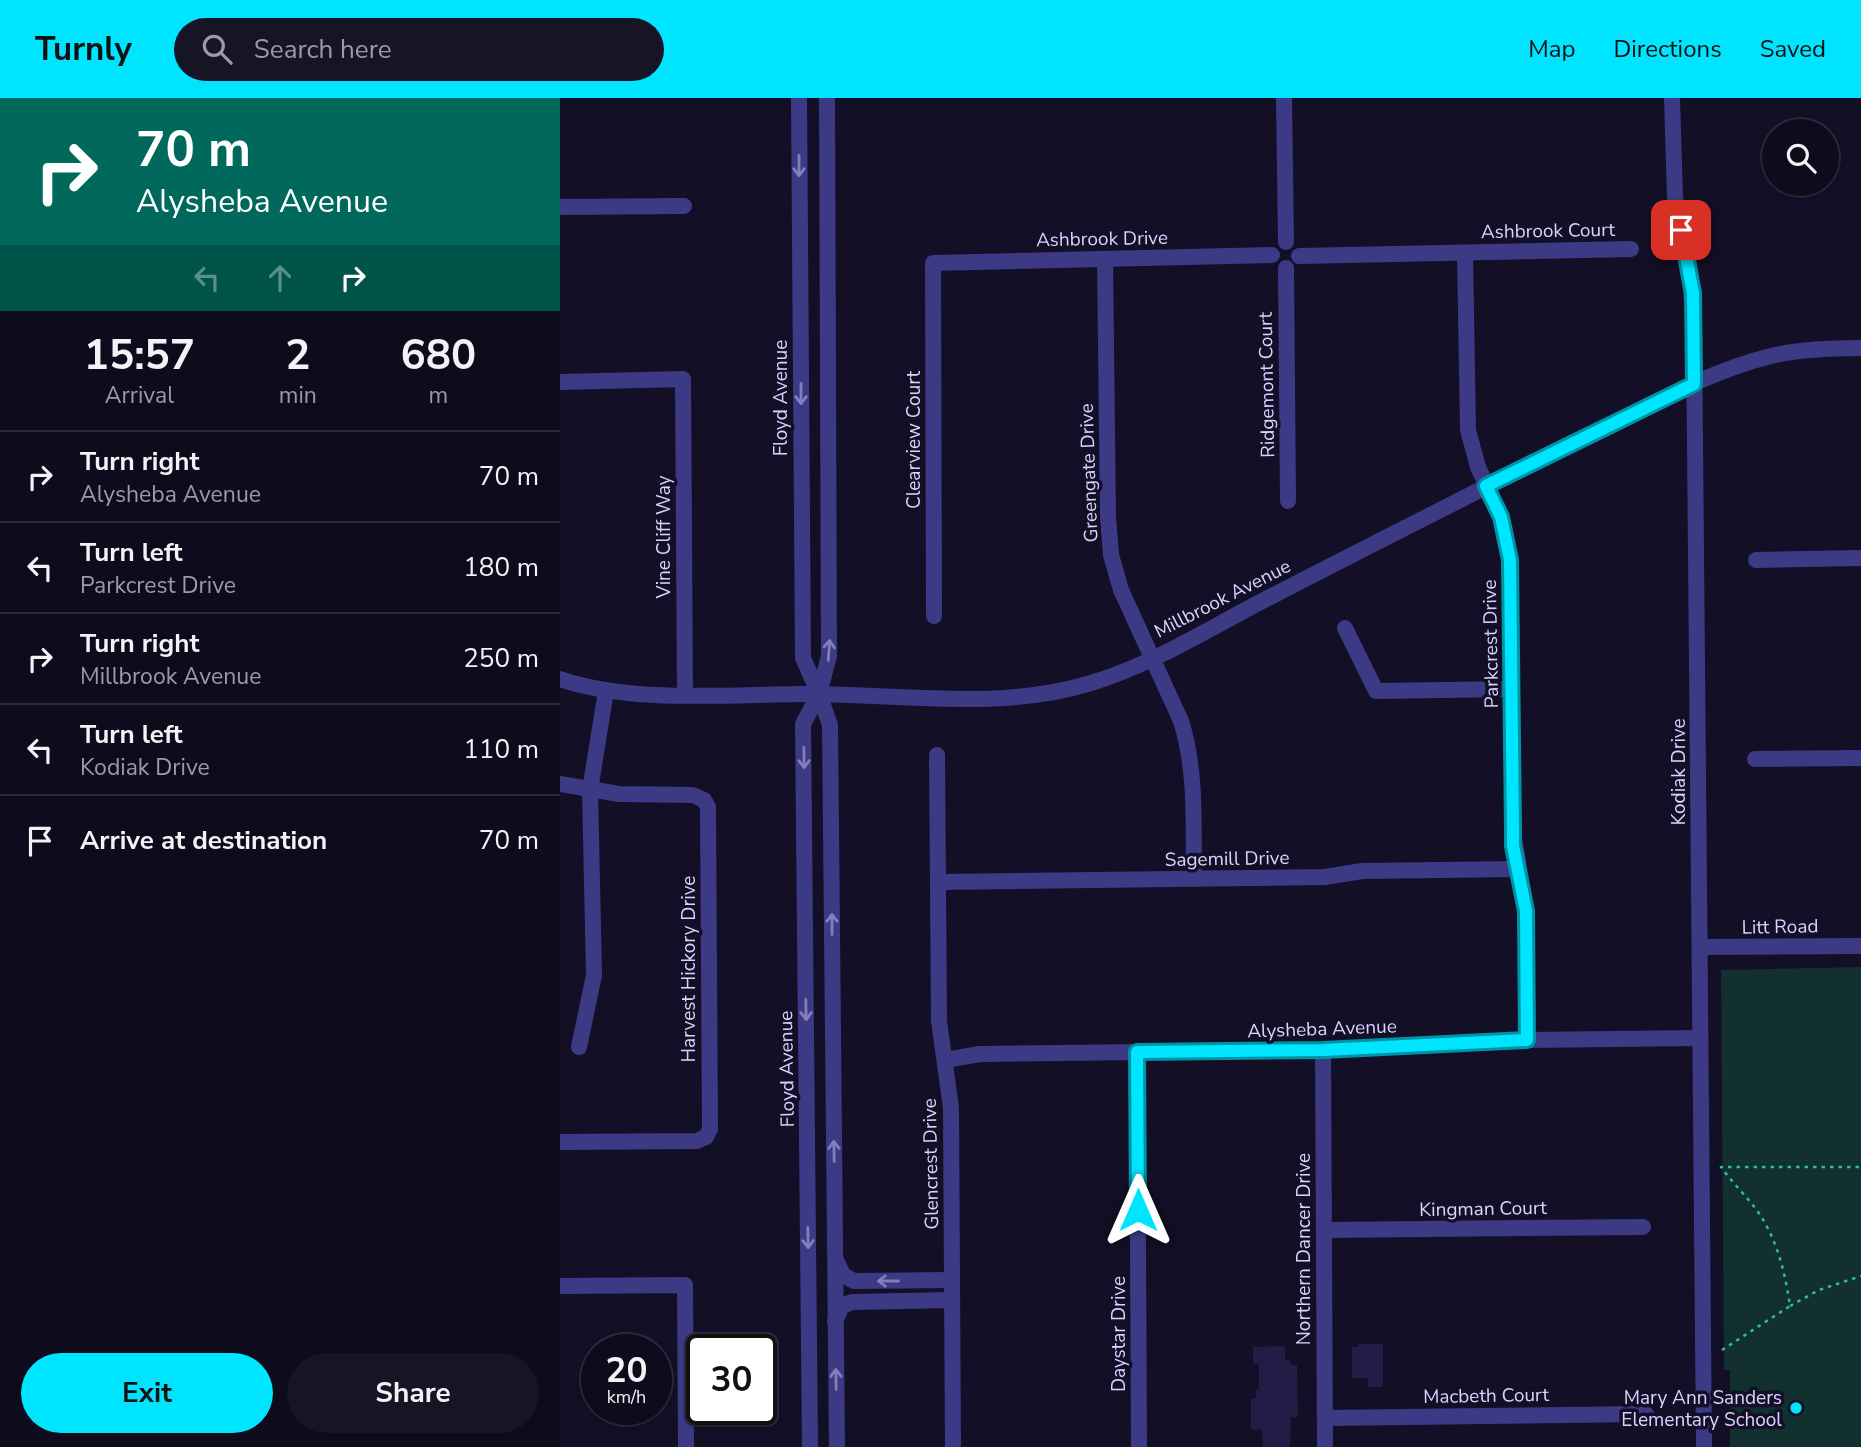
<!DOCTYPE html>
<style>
body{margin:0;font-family:"Nunito Sans",sans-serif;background:#171425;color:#f1f3f6;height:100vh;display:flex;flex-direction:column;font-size:26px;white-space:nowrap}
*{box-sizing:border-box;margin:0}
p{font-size:23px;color:#9b9ba3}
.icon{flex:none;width:38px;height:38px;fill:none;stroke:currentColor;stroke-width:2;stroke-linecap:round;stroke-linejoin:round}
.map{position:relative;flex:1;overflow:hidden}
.side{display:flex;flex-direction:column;background:#0e0b1c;width:560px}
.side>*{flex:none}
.guide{background:#00695c;color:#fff;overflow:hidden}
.fabs{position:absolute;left:1202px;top:21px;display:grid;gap:14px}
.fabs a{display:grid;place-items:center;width:77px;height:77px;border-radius:50%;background:#0e0b1c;box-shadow:0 2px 5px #0004,0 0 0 2px #2e2b3b;font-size:35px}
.speed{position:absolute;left:21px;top:1236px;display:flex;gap:14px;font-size:35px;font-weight:700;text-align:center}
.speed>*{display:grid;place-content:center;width:91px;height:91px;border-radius:50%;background:#0e0b1c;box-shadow:0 2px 5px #0004,0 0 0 2px #2e2b3b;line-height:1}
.speed small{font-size:18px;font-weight:400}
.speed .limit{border:4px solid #111;border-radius:10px;background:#fff;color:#111}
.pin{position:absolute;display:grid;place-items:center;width:60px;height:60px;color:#fff;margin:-30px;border-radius:14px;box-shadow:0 4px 10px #0006}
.me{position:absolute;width:77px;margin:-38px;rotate:0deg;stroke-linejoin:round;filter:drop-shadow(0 0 5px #0008)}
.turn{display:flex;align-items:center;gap:24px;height:147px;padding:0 21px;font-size:32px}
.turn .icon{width:91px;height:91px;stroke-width:2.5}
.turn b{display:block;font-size:49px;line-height:60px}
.lanes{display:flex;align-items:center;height:66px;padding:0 21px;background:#0003;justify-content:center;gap:35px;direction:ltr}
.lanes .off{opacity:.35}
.eta{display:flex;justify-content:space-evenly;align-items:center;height:119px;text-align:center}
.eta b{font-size:42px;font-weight:700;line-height:49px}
.action{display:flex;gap:14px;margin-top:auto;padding:14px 21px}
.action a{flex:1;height:80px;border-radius:42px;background:#00e5ff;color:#111;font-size:28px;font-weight:700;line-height:80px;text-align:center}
.action a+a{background:#171425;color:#f1f3f6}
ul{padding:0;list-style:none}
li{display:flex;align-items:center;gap:21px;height:91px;padding:0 21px;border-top:2px solid #2e2b3b}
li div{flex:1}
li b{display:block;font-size:26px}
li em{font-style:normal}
header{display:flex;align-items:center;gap:42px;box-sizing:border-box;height:98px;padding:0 35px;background:#00e5ff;color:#111}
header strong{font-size:33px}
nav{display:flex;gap:38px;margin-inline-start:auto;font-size:24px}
.search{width:490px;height:63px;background:#171425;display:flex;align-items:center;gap:18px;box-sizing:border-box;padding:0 24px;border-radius:38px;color:#9b9ba3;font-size:26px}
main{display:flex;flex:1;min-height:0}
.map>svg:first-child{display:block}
</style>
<header>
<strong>Turnly</strong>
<div class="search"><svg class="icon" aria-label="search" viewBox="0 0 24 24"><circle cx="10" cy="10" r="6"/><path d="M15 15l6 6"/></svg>Search here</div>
<nav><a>Map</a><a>Directions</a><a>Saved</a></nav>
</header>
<main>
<section class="side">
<div class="guide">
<div class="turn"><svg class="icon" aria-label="right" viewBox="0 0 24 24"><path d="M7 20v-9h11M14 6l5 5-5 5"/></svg><div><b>70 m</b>Alysheba Avenue</div></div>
<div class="lanes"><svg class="icon off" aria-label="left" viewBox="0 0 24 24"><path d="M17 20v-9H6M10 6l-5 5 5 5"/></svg><svg class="icon off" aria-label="ahead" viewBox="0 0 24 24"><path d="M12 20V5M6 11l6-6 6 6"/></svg><svg class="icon" aria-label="right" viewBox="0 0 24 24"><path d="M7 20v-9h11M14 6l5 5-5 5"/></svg></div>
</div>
<div class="eta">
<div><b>15:57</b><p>Arrival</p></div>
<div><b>2</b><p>min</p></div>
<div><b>680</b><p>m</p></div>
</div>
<ul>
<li><svg class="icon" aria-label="right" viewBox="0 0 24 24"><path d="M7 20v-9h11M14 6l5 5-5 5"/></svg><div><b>Turn right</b><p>Alysheba Avenue</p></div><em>70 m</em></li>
<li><svg class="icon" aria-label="left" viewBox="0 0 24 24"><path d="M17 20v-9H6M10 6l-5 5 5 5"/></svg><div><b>Turn left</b><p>Parkcrest Drive</p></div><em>180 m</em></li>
<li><svg class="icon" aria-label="right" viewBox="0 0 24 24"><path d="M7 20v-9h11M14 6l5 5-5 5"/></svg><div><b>Turn right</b><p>Millbrook Avenue</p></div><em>250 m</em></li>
<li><svg class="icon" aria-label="left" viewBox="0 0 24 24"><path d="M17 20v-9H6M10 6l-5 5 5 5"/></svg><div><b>Turn left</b><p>Kodiak Drive</p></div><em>110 m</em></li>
<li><svg class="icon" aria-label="arrive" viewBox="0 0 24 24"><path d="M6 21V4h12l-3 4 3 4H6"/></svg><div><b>Arrive at destination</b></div><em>70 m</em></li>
</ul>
<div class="action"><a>Exit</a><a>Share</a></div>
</section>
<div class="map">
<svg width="1301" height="1349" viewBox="0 0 1301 1349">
<rect width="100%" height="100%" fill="#130f26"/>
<!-- green -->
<path fill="#12302f" d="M 1301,869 L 1301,1349 L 1170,1349 L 1170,1272 L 1164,1272 L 1161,872 Z"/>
<!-- building -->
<g fill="#241b47">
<path d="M 799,1246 L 823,1246 L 823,1289 L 808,1289 L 808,1280 L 792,1280 L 792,1249 L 799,1249 Z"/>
<path d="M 725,1248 L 725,1262 L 730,1262 L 731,1267 L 737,1267 L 738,1319 L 731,1319 L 730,1349 L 703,1349 L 702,1332 L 691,1331 L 691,1301 L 696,1301 L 696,1291 L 699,1291 L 699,1266 L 693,1266 L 693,1249 Z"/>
</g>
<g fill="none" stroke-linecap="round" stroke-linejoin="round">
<!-- path -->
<g stroke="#2fb8b0" stroke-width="2.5" stroke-dasharray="3.5 5" stroke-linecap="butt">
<path d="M 1230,1208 L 1259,1192 L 1301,1178"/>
<path d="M 1162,1252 L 1230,1208 C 1225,1174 1217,1140 1196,1111 C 1185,1097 1172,1084 1161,1069 L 1301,1069"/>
</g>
<!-- minor -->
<g stroke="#3d3a85" stroke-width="16">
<path d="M 239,0 L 243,560 L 259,596 L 243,626 L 250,1349"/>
<path d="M 267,0 L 269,558 L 259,596 L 270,627 L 277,1349"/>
<path d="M 724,0 L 726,144"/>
<path d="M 1112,0 L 1115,99 L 1129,166 L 1134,231 L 1144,1349"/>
<path d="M 0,109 L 124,108"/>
<path d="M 905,155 L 908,332 L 918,369 L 941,419 L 950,462 L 953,733 L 966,813 L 967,942"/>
<path d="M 739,158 L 1071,151"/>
<path d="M 545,161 L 548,419 L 551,457 L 561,492 L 621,623 C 637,674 633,728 634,781"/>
<path d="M 726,170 L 728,403"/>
<path d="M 0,284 L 123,281 L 125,596"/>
<path d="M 1196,462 L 1301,460"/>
<path d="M 374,518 L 373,165 L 712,157"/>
<path d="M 785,530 L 816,593 L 952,591"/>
<path d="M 0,581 C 73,606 171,596 248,596 C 342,596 440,613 531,585 C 594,566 653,528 712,498 C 819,443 926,388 1034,335 C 1091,307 1149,273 1211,258 C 1240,251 1271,250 1301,250"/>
<path d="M 377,657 L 379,923 L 391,1010 L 393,1349"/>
<path d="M 1195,661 L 1301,660"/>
<path d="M 0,686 L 59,696 L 133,697 L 144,702 L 148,709 L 150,1031 L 146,1039 L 137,1043 L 0,1044"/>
<path d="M 378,784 L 765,779 L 802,773 L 957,771"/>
<path d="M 1140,849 L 1301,848"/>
<path d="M 19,949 L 34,877 L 30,692 L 46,593"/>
<path d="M 763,952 L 765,1349"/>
<path d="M 577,954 L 579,1349"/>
<path d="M 385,962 L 420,956 L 763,952 L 967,942 L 1140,940"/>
<path d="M 764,1132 L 1083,1129"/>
<path d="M 276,1162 L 283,1177 L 294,1183 L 392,1182"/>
<path d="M 0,1188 L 125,1187 L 126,1349"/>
<path d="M 275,1223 L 282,1208 L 292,1204 L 392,1202"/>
<path d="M 766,1320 L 1086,1316"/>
</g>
</g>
<!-- one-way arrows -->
<defs><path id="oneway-shaft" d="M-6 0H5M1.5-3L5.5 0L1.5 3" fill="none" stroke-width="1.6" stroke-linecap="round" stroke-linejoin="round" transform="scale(1.75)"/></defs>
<g stroke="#837fbc">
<use href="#oneway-shaft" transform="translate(239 68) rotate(90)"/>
<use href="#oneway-shaft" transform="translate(241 296) rotate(90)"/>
<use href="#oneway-shaft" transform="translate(269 552) rotate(-86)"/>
<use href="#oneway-shaft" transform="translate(244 660) rotate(89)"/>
<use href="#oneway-shaft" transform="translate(272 826) rotate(-90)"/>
<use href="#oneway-shaft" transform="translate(246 912) rotate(89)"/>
<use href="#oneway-shaft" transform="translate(274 1053) rotate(-91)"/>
<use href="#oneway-shaft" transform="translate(248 1140) rotate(89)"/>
<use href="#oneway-shaft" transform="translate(328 1183) rotate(180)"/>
<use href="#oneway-shaft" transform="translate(276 1281) rotate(-91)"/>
</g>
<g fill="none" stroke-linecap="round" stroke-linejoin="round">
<defs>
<path id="route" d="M 578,1112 L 577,954 L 763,952 L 967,942 L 966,813 L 953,748 L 953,733 L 950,462 L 941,419 L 926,388 L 1134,286 L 1133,195 L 1121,132"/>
</defs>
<!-- route casing -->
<use href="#route" stroke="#0095a6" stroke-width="18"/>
<!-- route -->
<use href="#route" stroke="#00e5ff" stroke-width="12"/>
</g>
<!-- markers -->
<circle fill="#00e5ff" stroke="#130f26" stroke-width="2.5" cx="1236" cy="1310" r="7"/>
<g text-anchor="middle" stroke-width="7" stroke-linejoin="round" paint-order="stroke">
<!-- street labels -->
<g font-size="19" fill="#d9d4ff" stroke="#130f26">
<text transform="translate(988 132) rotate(-1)" y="7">Ashbrook Court</text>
<text transform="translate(542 140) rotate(-1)" y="7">Ashbrook Drive</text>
<text transform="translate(706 287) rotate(-91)" y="7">Ridgemont Court</text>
<text transform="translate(220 300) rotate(-90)" y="7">Floyd Avenue</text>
<text transform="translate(353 342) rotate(-90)" y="7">Clearview Court</text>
<text transform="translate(528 375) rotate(-92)" y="7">Greengate Drive</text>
<text transform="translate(103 439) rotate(-90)" y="7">Vine Cliff Way</text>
<text transform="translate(662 500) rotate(-27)" y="7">Millbrook Avenue</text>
<text transform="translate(930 546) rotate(-91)" y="7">Parkcrest Drive</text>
<text transform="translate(1118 674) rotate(-90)" y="7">Kodiak Drive</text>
<text transform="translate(667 760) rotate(-1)" y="7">Sagemill Drive</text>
<text transform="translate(1220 828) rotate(-1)" y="7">Litt Road</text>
<text transform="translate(128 871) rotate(-90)" y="7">Harvest Hickory Drive</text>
<text transform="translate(762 930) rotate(-2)" y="7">Alysheba Avenue</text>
<text transform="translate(226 971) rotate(-91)" y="7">Floyd Avenue</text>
<text transform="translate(370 1066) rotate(-91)" y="7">Glencrest Drive</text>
<text transform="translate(923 1110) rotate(-1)" y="7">Kingman Court</text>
<text transform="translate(743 1151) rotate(-90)" y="7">Northern Dancer Drive</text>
<text transform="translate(558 1236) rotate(-90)" y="7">Daystar Drive</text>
<text transform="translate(926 1297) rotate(-1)" y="7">Macbeth Court</text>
</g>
<!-- poi labels -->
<g font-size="19" fill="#d9d4ff" stroke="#130f26" text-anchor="end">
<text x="1222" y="1306">Mary Ann Sanders<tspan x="1222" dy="22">Elementary School</tspan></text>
</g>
</g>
</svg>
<div class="fabs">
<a><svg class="icon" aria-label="search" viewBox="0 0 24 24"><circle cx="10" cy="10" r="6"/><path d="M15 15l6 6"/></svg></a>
</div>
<div class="speed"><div>20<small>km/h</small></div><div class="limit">30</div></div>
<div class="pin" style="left:1121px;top:132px;background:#d93025"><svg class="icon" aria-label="arrive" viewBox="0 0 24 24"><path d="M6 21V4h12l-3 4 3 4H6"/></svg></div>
<svg class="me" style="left:578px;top:1112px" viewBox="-20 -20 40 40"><path d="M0-17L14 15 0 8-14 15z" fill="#00e5ff" stroke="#fff" stroke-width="4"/></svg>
</div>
</main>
